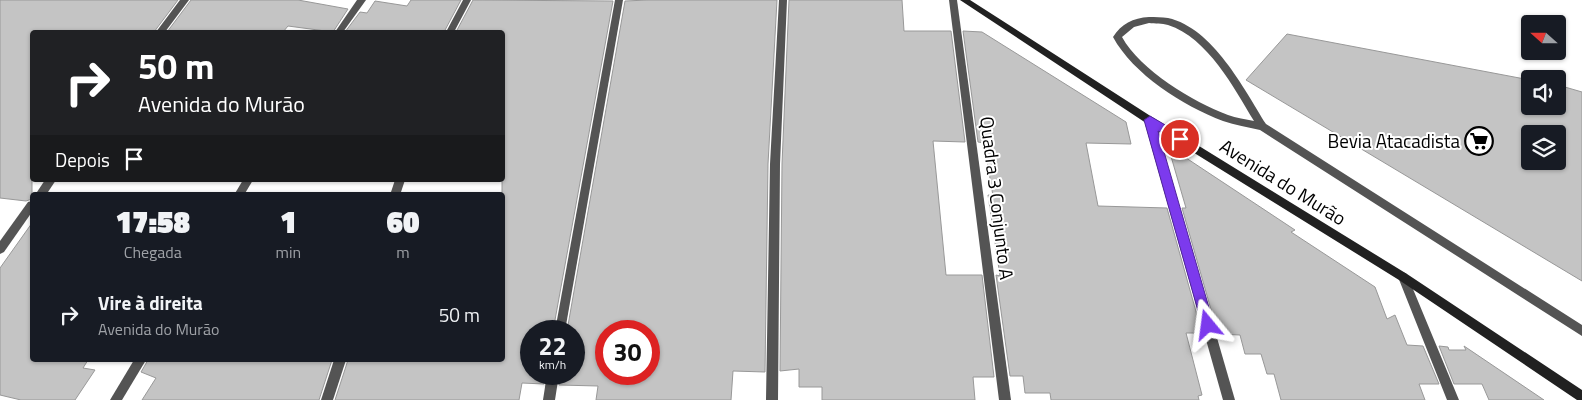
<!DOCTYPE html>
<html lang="pt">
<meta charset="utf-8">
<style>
body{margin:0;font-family:"Titillium Web",sans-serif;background:#20242c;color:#f1f3f6;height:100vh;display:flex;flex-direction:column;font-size:19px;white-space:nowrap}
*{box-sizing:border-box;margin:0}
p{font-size:16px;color:#9ea1a6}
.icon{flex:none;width:28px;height:28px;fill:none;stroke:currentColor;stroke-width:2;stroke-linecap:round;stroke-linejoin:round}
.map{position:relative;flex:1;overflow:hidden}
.panel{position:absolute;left:30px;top:192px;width:475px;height:170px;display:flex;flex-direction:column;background:#171b24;border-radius:5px;box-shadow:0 1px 4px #0004}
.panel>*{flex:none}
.top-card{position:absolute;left:30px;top:30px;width:475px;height:152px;border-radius:5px;box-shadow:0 1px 4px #0004;background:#202124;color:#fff;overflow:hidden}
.needle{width:32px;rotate:291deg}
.tools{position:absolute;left:1521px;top:15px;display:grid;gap:10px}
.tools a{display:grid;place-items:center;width:45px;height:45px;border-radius:5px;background:#171b24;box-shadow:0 1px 4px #0004;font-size:25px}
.speed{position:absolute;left:520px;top:320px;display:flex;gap:10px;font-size:25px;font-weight:700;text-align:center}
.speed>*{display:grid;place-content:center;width:65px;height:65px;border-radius:50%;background:#171b24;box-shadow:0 1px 4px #0004;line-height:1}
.speed small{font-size:12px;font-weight:400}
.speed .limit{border:8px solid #d22;background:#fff;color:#111}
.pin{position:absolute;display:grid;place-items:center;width:42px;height:42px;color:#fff;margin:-21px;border:2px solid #fff;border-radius:50%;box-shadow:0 1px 5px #0007}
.me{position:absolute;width:55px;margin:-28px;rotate:344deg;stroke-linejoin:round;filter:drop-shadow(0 0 4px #0008)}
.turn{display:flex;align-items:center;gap:18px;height:105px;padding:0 25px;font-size:22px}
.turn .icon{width:65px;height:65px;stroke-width:2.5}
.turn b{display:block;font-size:35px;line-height:42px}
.then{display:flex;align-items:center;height:48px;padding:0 25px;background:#0003;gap:10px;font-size:19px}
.eta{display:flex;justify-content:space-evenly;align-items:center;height:85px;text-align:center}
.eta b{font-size:30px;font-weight:800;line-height:35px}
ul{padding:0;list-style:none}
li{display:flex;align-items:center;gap:15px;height:75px;padding:0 25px}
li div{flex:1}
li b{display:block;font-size:19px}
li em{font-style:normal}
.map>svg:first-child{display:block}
</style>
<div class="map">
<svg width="1582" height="400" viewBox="0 0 1582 400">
<rect width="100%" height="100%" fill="#fff"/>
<!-- building -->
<g fill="#c4c4c4" stroke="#989898" fill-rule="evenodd">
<path d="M 0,0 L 178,0 L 154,32 L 32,32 L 32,199 L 26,201 L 0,198 Z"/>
<path d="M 191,0 L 298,0 L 348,9 L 333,32 L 288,26 L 283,32 L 167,32 Z"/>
<path d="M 411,0 L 461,0 L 444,32 L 345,32 L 360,12 L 367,13 L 375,1 L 407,6 Z"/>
<path d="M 473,0 L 613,1 L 553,331 L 531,331 L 531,374 L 545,374 L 544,384 L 522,383 L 519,400 L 335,400 L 348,360 L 502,360 L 502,32 L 456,32 Z"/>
<path d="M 648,0 L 777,0 L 768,164 L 765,372 L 733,371 L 731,400 L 596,400 L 598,386 L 559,385 L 561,374 L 574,374 L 574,331 L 567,331 L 625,1 ZM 606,331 L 649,331 L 649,374 L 606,374 Z"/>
<path d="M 789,0 L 902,0 L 904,31 L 951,31 L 965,142 L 933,141 L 946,275 L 982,275 L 994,377 L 973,377 L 975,400 L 822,400 L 822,387 L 799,387 L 799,369 L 780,371 L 782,164 Z"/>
<path d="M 963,31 L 982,32 L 1126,122 L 1131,144 L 1086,143 L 1098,206 L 1167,208 L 1202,333 L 1186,333 L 1202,395 L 1198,396 L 1199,400 L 1051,400 L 1050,393 L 1025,393 L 1023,376 L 1010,376 L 996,275 L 1000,276 L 988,195 L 993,196 L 984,143 L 978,142 Z"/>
<path d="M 1287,34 L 1530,80 L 1530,106 L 1558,106 L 1558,85 L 1582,92 L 1582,281 L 1246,80 ZM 1530,134 L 1558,134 L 1558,161 L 1530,161 Z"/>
<path d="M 1168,146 L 1295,230 L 1291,232 L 1375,287 L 1387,319 L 1395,315 L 1407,345 L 1423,346 L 1439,384 L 1419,384 L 1425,400 L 1281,400 L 1274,374 L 1267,374 L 1261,354 L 1245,354 L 1240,335 L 1218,334 L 1182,208 L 1186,208 Z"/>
<path d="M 32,223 L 32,360 L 88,360 L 83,368 L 95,370 L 75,400 L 21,400 L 0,395 L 0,268 Z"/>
<path d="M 1439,346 L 1448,347 L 1449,350 L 1466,350 L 1464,346 L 1544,400 L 1489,400 L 1482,384 L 1454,384 Z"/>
<path d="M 148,360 L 332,360 L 319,400 L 142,400 L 156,378 L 141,372 Z"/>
</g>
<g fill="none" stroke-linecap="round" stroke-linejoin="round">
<!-- lane -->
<path fill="#545454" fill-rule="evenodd" d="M 1149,17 C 1155,17 1162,17 1168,18 C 1213,28 1244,89 1266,124 L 1582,325 L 1582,336 L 1260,130 C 1248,127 1235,125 1223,121 C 1183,106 1133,74 1113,37 C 1121,24 1133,18 1149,17 ZM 1149,23 C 1155,24 1162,23 1168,25 C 1208,38 1234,88 1254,121 C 1246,119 1236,118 1228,115 C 1193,102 1140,70 1122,37 L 1134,27 Z"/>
<!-- street -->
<g fill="#545454" fill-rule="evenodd">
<path d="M 180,0 L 189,0 L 165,32 L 156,32 Z"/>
<path d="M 357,0 L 366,0 L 343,32 L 335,32 Z"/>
<path d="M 463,0 L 471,0 L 454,32 L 446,32 Z"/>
<path d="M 615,0 L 623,0 L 565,331 L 555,331 Z"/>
<path d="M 779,0 L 787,0 L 780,164 L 778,400 L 766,400 L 770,164 Z"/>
<path d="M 949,0 L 957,0 L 1011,400 L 999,400 Z"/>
<path d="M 1149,116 L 1154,120 L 1235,400 L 1223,400 L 1144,120 Z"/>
<path d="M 45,180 L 56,180 L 46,195 L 35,195 Z"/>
<path d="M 243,180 L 253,180 L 244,195 L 234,195 Z"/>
<path d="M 395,180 L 405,180 L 400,195 L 390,195 Z"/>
<path d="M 32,201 L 32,212 L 4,252 L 0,254 L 0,241 L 28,202 Z"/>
<path d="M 1403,272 L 1407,274 L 1408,277 L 1459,400 L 1447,400 L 1398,277 L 1399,274 Z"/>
<path d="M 134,360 L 146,360 L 122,400 L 110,400 Z"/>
<path d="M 334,360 L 346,360 L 333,400 L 321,400 Z"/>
<path d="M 547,374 L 559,374 L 555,400 L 543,400 Z"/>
</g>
<!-- secondary -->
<path fill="#212121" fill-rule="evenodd" d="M 960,0 L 970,0 L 1152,117 L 1407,274 L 1582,390 L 1582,400 L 1577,400 L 1399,280 L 1146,123 Z"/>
</g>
<!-- route -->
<path fill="#7c3aed" stroke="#51269a" d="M 1150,116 L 1184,136 L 1185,139 L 1180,143 L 1158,131 L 1214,325 L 1208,331 L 1202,325 L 1144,120 Z"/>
<!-- icons -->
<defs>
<symbol id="supermarket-ring" viewBox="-11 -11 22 22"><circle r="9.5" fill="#fff" stroke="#000" stroke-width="1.5"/><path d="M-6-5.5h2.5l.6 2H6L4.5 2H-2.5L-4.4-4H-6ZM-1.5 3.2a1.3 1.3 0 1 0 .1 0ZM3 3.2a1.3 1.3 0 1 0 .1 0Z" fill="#000"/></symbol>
</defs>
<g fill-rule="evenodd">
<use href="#supermarket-ring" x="1463" y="125" width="32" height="32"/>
</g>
<g text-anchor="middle" stroke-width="4" stroke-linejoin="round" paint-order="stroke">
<!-- poi labels -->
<g font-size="19" fill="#000" stroke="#fff" text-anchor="end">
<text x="1460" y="148">Bevia Atacadista</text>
</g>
<!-- street labels -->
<g font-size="19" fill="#000" stroke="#fff">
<text transform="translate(1283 182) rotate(32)" y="7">Avenida do Murão</text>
<text transform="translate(997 198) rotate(83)" y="7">Quadra 3 Conjunto A</text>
</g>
</g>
</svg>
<div class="tools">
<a><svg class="needle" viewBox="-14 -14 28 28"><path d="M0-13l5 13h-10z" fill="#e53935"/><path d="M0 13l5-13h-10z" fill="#9ea1a6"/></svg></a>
<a><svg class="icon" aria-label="sound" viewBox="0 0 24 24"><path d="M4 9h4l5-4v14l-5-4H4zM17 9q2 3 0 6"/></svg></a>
<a><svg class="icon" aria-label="layers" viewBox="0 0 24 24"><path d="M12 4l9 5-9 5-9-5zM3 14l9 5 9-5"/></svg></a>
</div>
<div class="speed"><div>22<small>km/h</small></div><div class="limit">30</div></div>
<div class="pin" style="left:1180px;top:139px;background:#d93025"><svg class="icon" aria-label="arrive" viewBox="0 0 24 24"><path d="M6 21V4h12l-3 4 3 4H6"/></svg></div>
<svg class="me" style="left:1208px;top:325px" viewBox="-20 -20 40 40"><path d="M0-17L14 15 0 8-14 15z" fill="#7c3aed" stroke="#fff" stroke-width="4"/></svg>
<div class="top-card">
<div class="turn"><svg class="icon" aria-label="right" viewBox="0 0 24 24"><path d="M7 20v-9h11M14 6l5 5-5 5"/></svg><div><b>50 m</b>Avenida do Murão</div></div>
<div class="then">Depois<svg class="icon" aria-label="arrive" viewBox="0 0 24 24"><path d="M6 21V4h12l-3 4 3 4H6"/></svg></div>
</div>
<section class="panel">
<div class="eta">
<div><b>17:58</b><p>Chegada</p></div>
<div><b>1</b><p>min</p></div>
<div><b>60</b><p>m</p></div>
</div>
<ul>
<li><svg class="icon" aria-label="right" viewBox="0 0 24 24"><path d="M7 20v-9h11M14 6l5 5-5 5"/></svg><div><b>Vire à direita</b><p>Avenida do Murão</p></div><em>50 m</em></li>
</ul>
</section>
</div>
